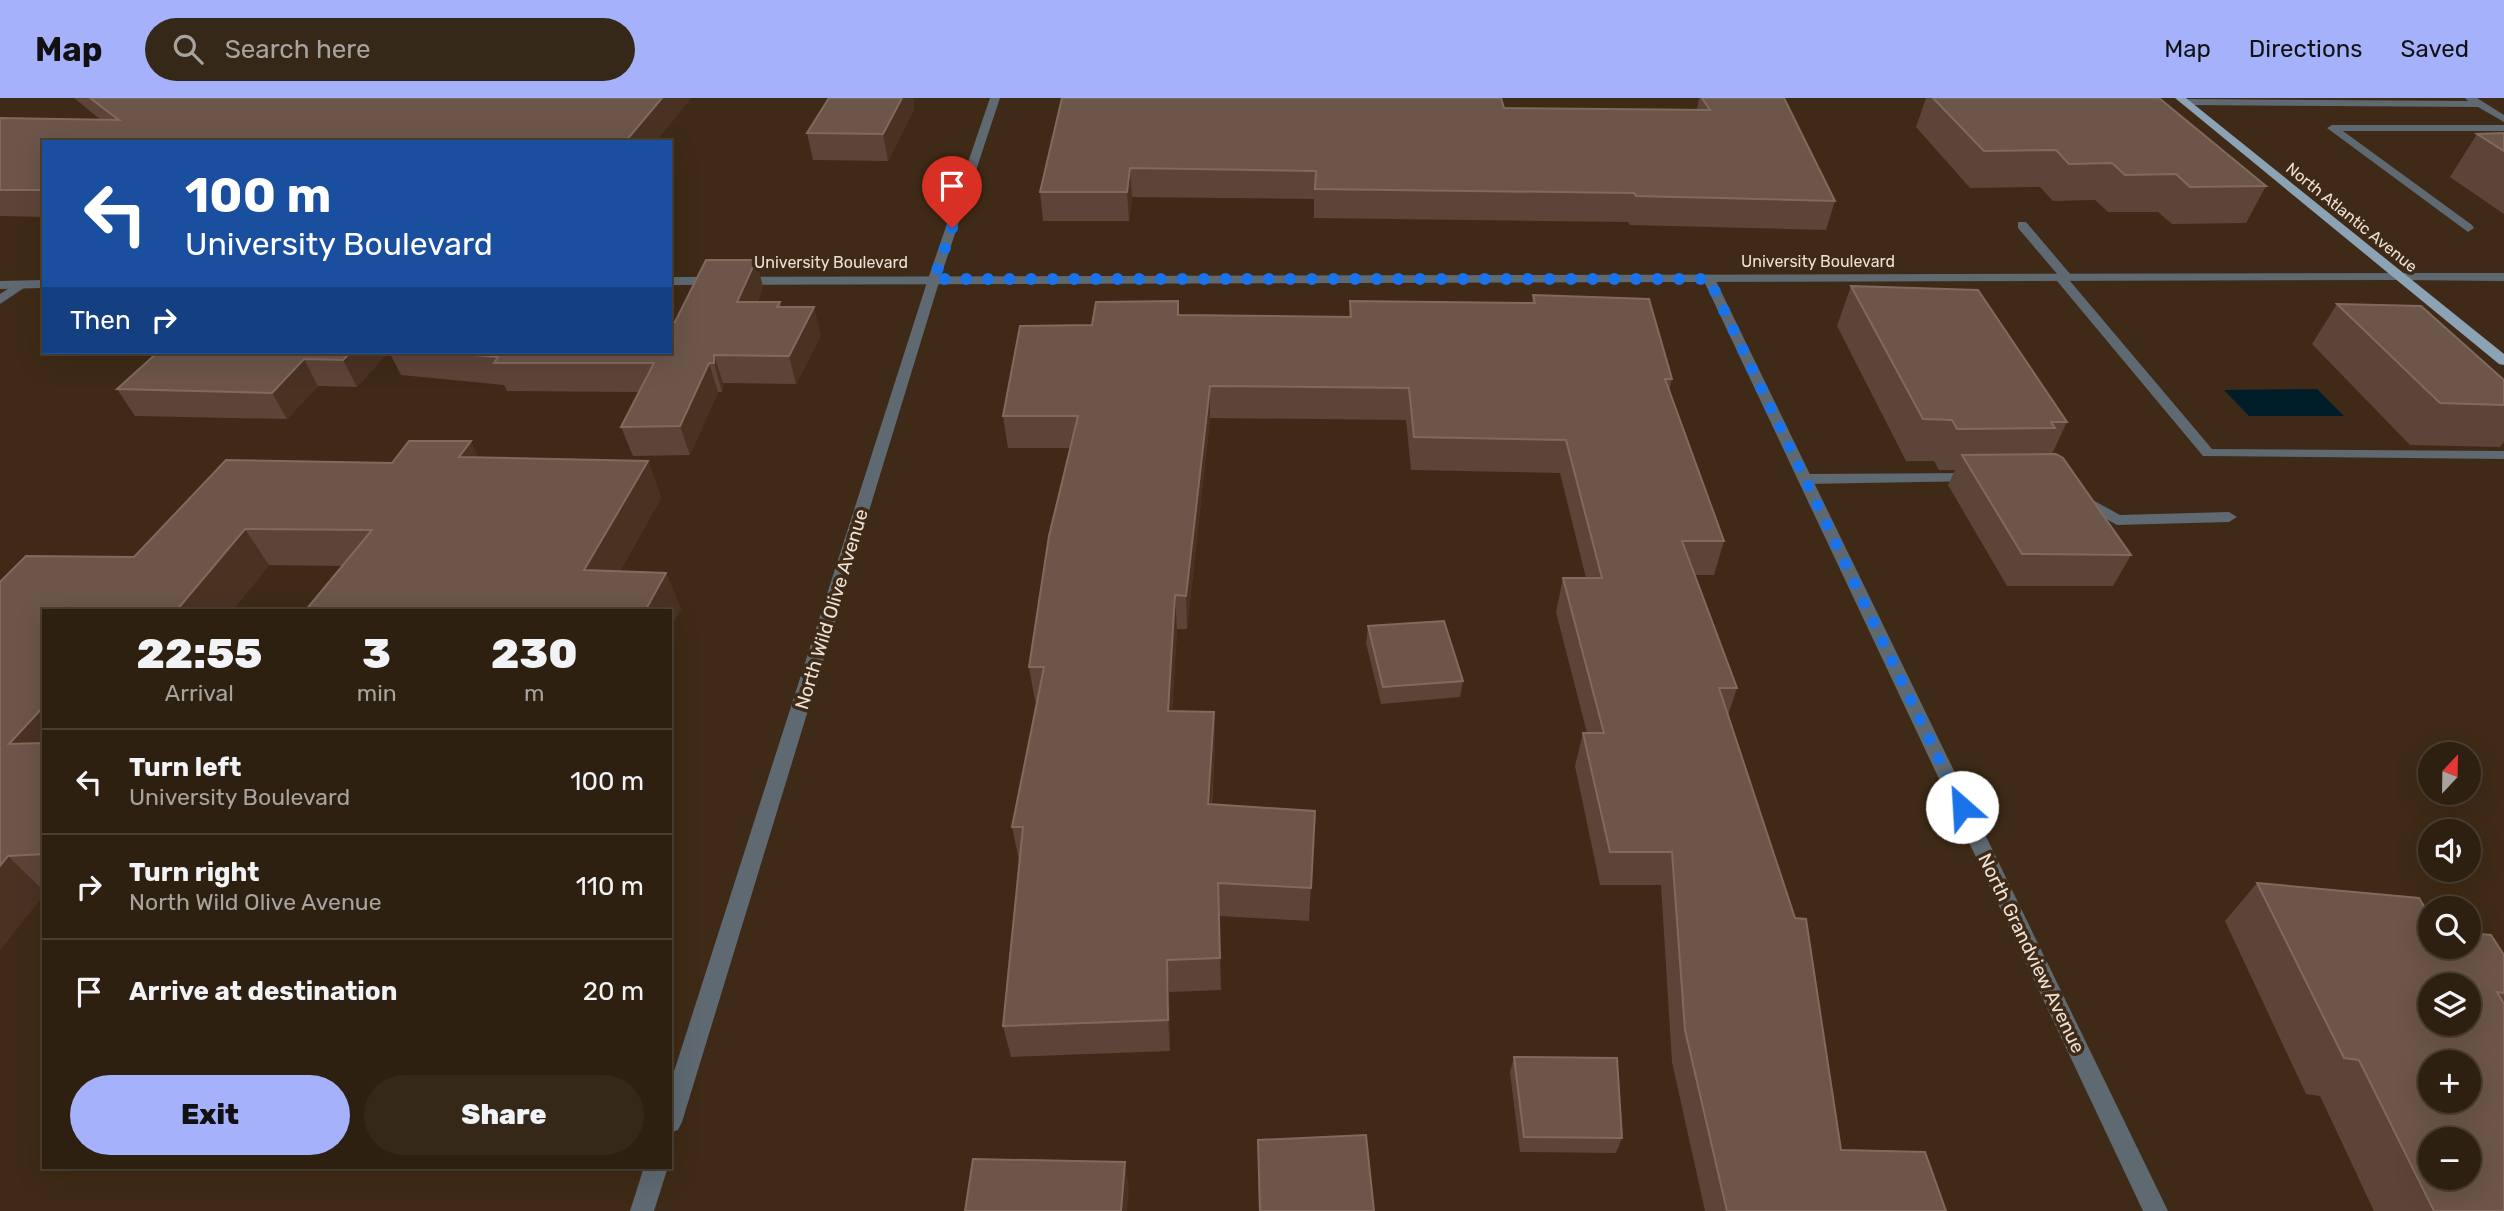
<!DOCTYPE html>
<meta charset="utf-8">
<style>
body{margin:0;font-family:Rubik,sans-serif;background:#362819;color:#f1f3f6;height:100vh;display:flex;flex-direction:column;font-size:26px;white-space:nowrap}
*{box-sizing:border-box;margin:0}
p{font-size:23px;color:#a7a39f}
.icon{flex:none;width:38px;height:38px;fill:none;stroke:currentColor;stroke-width:2;stroke-linecap:round;stroke-linejoin:round}
.map{position:relative;flex:1;overflow:hidden}
.sheet{position:absolute;left:42px;top:511px;width:630px;height:560px;display:flex;flex-direction:column;background:#2e2010;border-radius:0px;box-shadow:0 7px 28px #0002,0 0 0 2px #493e30}
.sheet>*{flex:none}
.top-card{position:absolute;left:42px;top:42px;width:630px;height:214px;border-radius:0px;box-shadow:0 7px 28px #0002,0 0 0 2px #493e30;background:#1a4fa0;color:#fff;overflow:hidden}
.needle{width:46px;rotate:22deg}
.controls{position:absolute;left:2418px;top:644px;display:grid;gap:14px}
.controls a{display:grid;place-items:center;width:63px;height:63px;border-radius:50%;background:#2e2010;box-shadow:0 7px 28px #0002,0 0 0 2px #493e30;font-size:35px}
.pin{position:absolute;display:grid;place-items:center;width:60px;height:60px;color:#fff;margin:-72px -30px;border-radius:50% 50% 50% 0;rotate:-45deg;box-shadow:0 0 7px #0007}
.pin .icon{rotate:45deg}
.me{position:absolute;width:77px;margin:-38px;rotate:334deg;stroke-linejoin:round;filter:drop-shadow(0 0 5px #0008)}
.turn{display:flex;align-items:center;gap:24px;height:147px;padding:0 28px;font-size:32px}
.turn .icon{width:91px;height:91px;stroke-width:2.5}
.turn b{display:block;font-size:49px;line-height:60px}
.then{display:flex;align-items:center;height:66px;padding:0 28px;background:#0003;gap:14px;font-size:26px}
.eta{display:flex;justify-content:space-evenly;align-items:center;height:119px;text-align:center}
.eta b{font-size:42px;font-weight:800;line-height:49px}
.action{display:flex;gap:14px;margin-top:auto;padding:14px 28px}
.action a{flex:1;height:80px;border-radius:42px;background:#a6b1fc;color:#111;font-size:28px;font-weight:800;line-height:80px;text-align:center}
.action a+a{background:#362819;color:#f1f3f6}
ul{padding:0;list-style:none}
li{display:flex;align-items:center;gap:21px;height:105px;padding:0 28px;border-top:2px solid #493e30}
li div{flex:1}
li b{display:block;font-size:26px}
li em{font-style:normal}
header{display:flex;align-items:center;gap:42px;box-sizing:border-box;height:98px;padding:0 35px;background:#a6b1fc;color:#111}
header strong{font-size:33px}
nav{display:flex;gap:38px;margin-inline-start:auto;font-size:24px}
.search{width:490px;height:63px;background:#362819;display:flex;align-items:center;gap:18px;box-sizing:border-box;padding:0 24px;border-radius:38px;color:#a7a39f;font-size:26px}
.map>svg:first-child{display:block}
</style>
<header>
<strong>Map</strong>
<div class="search"><svg class="icon" aria-label="search" viewBox="0 0 24 24"><circle cx="10" cy="10" r="6"/><path d="M15 15l6 6"/></svg>Search here</div>
<nav><a>Map</a><a>Directions</a><a>Saved</a></nav>
</header>
<div class="map">
<svg width="2504" height="1113" viewBox="0 0 2504 1113">
<rect width="100%" height="100%" fill="#3e2a16"/>
<!-- water -->
<path fill="#001e29" d="M 2317,291 L 2344,318 L 2249,318 L 2224,292 Z"/>
<g fill="none" stroke-linecap="round" stroke-linejoin="round">
<!-- service -->
<g fill="#5e6972" fill-rule="evenodd">
<path d="M 2465,0 L 2477,0 L 2504,17 L 2504,24 L 2478,9 L 2185,7 L 2180,4 L 2185,1 L 2468,3 Z"/>
<path d="M 2504,27 L 2504,33 L 2343,33 L 2472,127 L 2474,130 L 2468,134 L 2327,30 L 2332,27 Z"/>
<path d="M 2018,124 L 2026,124 L 2071,177 L 2073,180 L 2070,183 L 2212,351 L 2504,353 L 2504,361 L 2203,358 L 2057,183 L 2055,180 L 2058,177 L 2018,130 Z"/>
<path d="M 1975,375 L 1980,377 L 1983,380 L 1980,383 L 1805,386 L 1797,381 L 1805,376 Z"/>
<path d="M 2078,394 L 2120,417 L 2229,414 L 2237,419 L 2229,424 L 2117,427 L 2073,402 L 2070,399 Z"/>
</g>
<!-- minor -->
<g fill="#5e6972" fill-rule="evenodd">
<path d="M 990,0 L 1000,0 L 940,181 L 682,1024 L 678,1032 L 670,1035 L 670,986 L 928,181 Z"/>
<path d="M 2402,175 L 2504,175 L 2504,183 L 2398,182 L 2398,176 Z"/>
<path d="M 1709,177 L 1715,181 L 2168,1113 L 2143,1113 L 1703,181 Z"/>
<path d="M 20,183 L 26,187 L 24,190 L 0,206 L 0,196 Z"/>
<path d="M 644,1069 L 668,1069 L 654,1113 L 630,1113 Z"/>
</g>
<!-- tertiary -->
<g fill="#5e6972" fill-rule="evenodd">
<path d="M 2402,175 L 2406,176 L 2406,182 L 670,187 L 670,179 Z"/>
<path d="M 44,182 L 44,190 L 0,191 L 0,183 Z"/>
</g>
<!-- primary -->
<path fill="#8ca2b5" fill-rule="evenodd" d="M 2175,0 L 2186,0 L 2504,256 L 2504,267 L 2499,266 Z"/>
</g>
<!-- wall -->
<g fill="#5d4438">
<path d="M 74,0 L 691,0 L 655,44 L 44,44 L 44,119 L 0,118 L 0,20 L 101,22 Z"/>
<path d="M 914,0 L 914,11 L 888,63 L 813,62 L 807,35 Z"/>
<path d="M 1062,0 L 1504,10 L 1697,11 L 1699,0 L 1784,0 L 1835,103 L 1826,132 L 1630,127 L 1628,124 L 1314,120 L 1314,101 L 1132,99 L 1129,123 L 1043,123 L 1040,94 Z"/>
<path d="M 1926,0 L 2159,0 L 2266,88 L 2246,125 L 2172,126 L 2158,114 L 2108,114 L 2095,102 L 2053,103 L 2040,89 L 1970,90 L 1916,29 Z"/>
<path d="M 2504,35 L 2504,116 L 2450,79 L 2477,36 Z"/>
<path d="M 756,162 L 763,189 L 757,204 L 780,204 L 781,209 L 821,237 L 796,286 L 723,285 L 722,294 L 718,294 L 690,357 L 633,358 L 621,329 L 640,294 L 507,293 L 504,287 L 401,277 L 389,254 L 670,254 L 675,224 Z"/>
<path d="M 1851,188 L 2067,324 L 2052,356 L 2131,457 L 2113,488 L 2007,488 L 1948,387 L 1955,372 L 1939,372 L 1934,363 L 1906,363 L 1837,228 Z"/>
<path d="M 1533,197 L 1672,281 L 1669,293 L 1724,443 L 1714,477 L 1694,477 L 1737,590 L 1728,617 L 1841,1052 L 1946,1113 L 1705,1113 L 1672,964 L 1661,787 L 1600,787 L 1575,668 L 1583,635 L 1587,635 L 1556,514 L 1563,480 L 1586,480 L 1560,375 L 1411,372 L 1406,322 L 1210,320 L 1187,531 L 1177,531 L 1172,613 L 1214,614 L 1215,647 L 1212,706 L 1315,713 L 1309,823 L 1219,818 L 1221,892 L 1169,894 L 1170,953 L 1011,959 L 1003,928 L 1020,762 L 1019,762 L 1012,729 L 1037,603 L 1035,603 L 1029,569 L 1070,350 L 1008,350 L 1003,318 L 1092,227 L 1179,217 L 1349,219 L 1350,203 L 1532,205 Z"/>
<path d="M 2337,206 L 2504,282 L 2504,344 L 2500,349 L 2410,347 L 2312,246 Z"/>
<path d="M 158,254 L 388,254 L 357,289 L 318,288 L 287,321 L 135,318 L 117,291 Z"/>
<path d="M 479,360 L 648,363 L 661,400 L 620,473 L 666,475 L 681,512 L 342,468 L 269,467 L 232,513 L 44,513 L 44,796 L 0,852 L 0,484 L 134,459 L 392,365 Z"/>
<path d="M 1368,528 L 1463,583 L 1460,599 L 1381,606 L 1366,545 Z"/>
<path d="M 2257,785 L 2431,849 L 2504,857 L 2504,1113 L 2374,1113 L 2320,998 L 2306,996 L 2225,823 Z"/>
<path d="M 1514,959 L 1622,1040 L 1616,1055 L 1520,1054 L 1510,974 Z"/>
<path d="M 1258,1042 L 1374,1113 L 1259,1113 Z"/>
</g>
<!-- shaded-wall -->
<g fill="#4a3223">
<path d="M 662,0 L 691,0 L 655,44 L 625,44 Z"/>
<path d="M 902,0 L 914,0 L 914,11 L 888,63 L 883,36 Z"/>
<path d="M 1130,70 L 1132,99 L 1129,123 L 1127,94 Z"/>
<path d="M 756,162 L 763,189 L 745,231 L 737,204 Z"/>
<path d="M 814,209 L 821,237 L 796,286 L 789,258 Z"/>
<path d="M 351,254 L 388,254 L 357,289 L 343,262 Z"/>
<path d="M 714,257 L 723,285 L 722,294 L 714,265 Z"/>
<path d="M 304,261 L 318,288 L 287,321 L 272,295 Z"/>
<path d="M 709,265 L 718,294 L 690,357 L 680,328 Z"/>
<path d="M 1210,288 L 1210,320 L 1187,531 L 1186,498 Z"/>
<path d="M 471,343 L 488,379 L 459,359 Z"/>
<path d="M 648,363 L 661,400 L 600,508 L 584,472 Z"/>
<path d="M 245,431 L 269,467 L 232,513 L 176,513 Z"/>
<path d="M 666,475 L 681,512 L 670,531 L 670,513 L 645,513 Z"/>
<path d="M 1175,497 L 1177,531 L 1170,646 L 1168,613 Z"/>
<path d="M 44,608 L 44,683 L 9,646 Z"/>
<path d="M 1214,614 L 1215,647 L 1209,740 L 1208,706 Z"/>
<path d="M 8,758 L 44,793 L 44,796 L 0,852 L 0,768 Z"/>
<path d="M 1167,862 L 1169,894 L 1170,953 L 1168,922 Z"/>
<path d="M 1125,1064 L 1129,1092 L 1127,1113 L 1121,1113 Z"/>
</g>
<!-- building -->
<g fill="#6c5549" stroke="#806a5e" stroke-width="2" fill-rule="evenodd">
<path d="M 90,0 L 662,0 L 625,44 L 44,44 L 44,92 L 0,92 L 0,20 L 119,22 Z"/>
<path d="M 829,0 L 902,0 L 883,36 L 807,35 Z"/>
<path d="M 1062,0 L 1501,0 L 1504,10 L 1710,12 L 1702,0 L 1784,0 L 1835,103 L 1636,98 L 1634,95 L 1315,91 L 1316,73 L 1130,70 L 1127,94 L 1040,94 Z"/>
<path d="M 1933,0 L 2159,0 L 2266,88 L 2190,89 L 2176,76 L 2125,77 L 2112,65 L 2069,66 L 2056,52 L 1984,53 Z"/>
<path d="M 2504,35 L 2504,53 L 2477,36 Z"/>
<path d="M 706,162 L 756,162 L 737,204 L 780,204 L 777,209 L 814,209 L 789,258 L 714,257 L 714,265 L 709,265 L 680,328 L 621,329 L 654,265 L 494,265 L 498,259 L 438,254 L 670,254 L 670,224 L 675,224 Z"/>
<path d="M 1851,188 L 1978,192 L 2067,324 L 2051,324 L 2055,330 L 1957,331 L 1952,322 L 1923,321 Z"/>
<path d="M 1533,197 L 1649,201 L 1672,281 L 1665,281 L 1724,443 L 1682,443 L 1737,590 L 1719,590 L 1795,820 L 1806,821 L 1841,1052 L 1925,1054 L 1946,1113 L 1727,1113 L 1685,932 L 1672,754 L 1610,754 L 1583,635 L 1604,635 L 1563,480 L 1602,480 L 1566,342 L 1414,339 L 1409,290 L 1210,288 L 1186,498 L 1175,497 L 1168,613 L 1214,614 L 1208,706 L 1315,713 L 1311,790 L 1218,785 L 1220,860 L 1167,862 L 1168,922 L 1003,928 L 1023,729 L 1012,729 L 1044,569 L 1029,569 L 1049,438 L 1078,318 L 1003,318 L 1020,228 L 1092,227 L 1096,204 L 1178,203 L 1178,217 L 1351,219 L 1350,203 L 1535,205 Z"/>
<path d="M 2337,206 L 2421,208 L 2504,282 L 2504,307 L 2440,305 Z"/>
<path d="M 158,254 L 351,254 L 343,262 L 304,261 L 272,295 L 117,291 Z"/>
<path d="M 409,343 L 471,343 L 459,359 L 648,363 L 584,472 L 666,475 L 645,513 L 305,513 L 372,432 L 245,431 L 176,513 L 44,513 L 44,608 L 9,646 L 44,645 L 44,756 L 8,758 L 0,768 L 0,484 L 26,458 L 134,459 L 226,362 L 392,365 Z"/>
<path d="M 2056,356 L 2063,360 L 2131,457 L 2022,456 L 1962,357 Z"/>
<path d="M 1444,523 L 1463,583 L 1383,589 L 1368,528 Z"/>
<path d="M 2257,785 L 2419,800 L 2431,820 L 2431,849 L 2469,849 L 2469,835 L 2491,837 L 2504,857 L 2504,895 L 2497,894 L 2504,906 L 2504,1113 L 2434,1113 L 2359,962 L 2344,960 ZM 2431,887 L 2469,887 L 2469,926 L 2431,926 ZM 2431,964 L 2469,964 L 2469,1003 L 2431,1003 ZM 2431,1041 L 2469,1041 L 2469,1080 L 2431,1080 Z"/>
<path d="M 1514,959 L 1617,960 L 1622,1040 L 1524,1039 Z"/>
<path d="M 1366,1037 L 1374,1113 L 1260,1113 L 1258,1042 Z"/>
<path d="M 973,1061 L 1125,1064 L 1121,1113 L 965,1113 Z"/>
</g>
<g fill="none" stroke-linecap="round" stroke-linejoin="round">
<!-- route -->
<path stroke="#1a73e8" stroke-width="12" stroke-dasharray="0 21.6" d="M 952,130 L 934,181 L 1709,181 L 1962,709"/>
</g>
<g text-anchor="middle" stroke-width="7" stroke-linejoin="round" paint-order="stroke">
<!-- far-street labels -->
<g font-size="16" fill="#ede0d4" stroke="#3e2a16">
<text transform="translate(2352 119) rotate(39)" y="6">North Atlantic Avenue</text>
<text x="1818" y="169">University Boulevard</text>
<text x="831" y="170">University Boulevard</text>
</g>
<!-- street labels -->
<g font-size="19" fill="#ede0d4" stroke="#3e2a16">
<text transform="translate(831 511) rotate(-73)" y="7">North Wild Olive Avenue</text>
<text transform="translate(2032 855) rotate(64)" y="7">North Grandview Avenue</text>
</g>
</g>
</svg>
<div class="controls">
<a><svg class="needle" viewBox="-14 -14 28 28"><path d="M0-13l5 13h-10z" fill="#e53935"/><path d="M0 13l5-13h-10z" fill="#a7a39f"/></svg></a>
<a><svg class="icon" aria-label="sound" viewBox="0 0 24 24"><path d="M4 9h4l5-4v14l-5-4H4zM17 9q2 3 0 6"/></svg></a>
<a><svg class="icon" aria-label="search" viewBox="0 0 24 24"><circle cx="10" cy="10" r="6"/><path d="M15 15l6 6"/></svg></a>
<a><svg class="icon" aria-label="layers" viewBox="0 0 24 24"><path d="M12 4l9 5-9 5-9-5zM3 14l9 5 9-5"/></svg></a>
<a>+</a>
<a>−</a>
</div>
<div class="pin" style="left:952px;top:130px;background:#d93025"><svg class="icon" aria-label="arrive" viewBox="0 0 24 24"><path d="M6 21V4h12l-3 4 3 4H6"/></svg></div>
<svg class="me" style="left:1962px;top:709px" viewBox="-20 -20 40 40"><circle r="19" fill="#fff"/><path d="M0-13L10 11 0 6-10 11z" fill="#1a73e8"/></svg>
<div class="top-card">
<div class="turn"><svg class="icon" aria-label="left" viewBox="0 0 24 24"><path d="M17 20v-9H6M10 6l-5 5 5 5"/></svg><div><b>100 m</b>University Boulevard</div></div>
<div class="then">Then<svg class="icon" aria-label="right" viewBox="0 0 24 24"><path d="M7 20v-9h11M14 6l5 5-5 5"/></svg></div>
</div>
<section class="sheet">
<div class="eta">
<div><b>22:55</b><p>Arrival</p></div>
<div><b>3</b><p>min</p></div>
<div><b>230</b><p>m</p></div>
</div>
<ul>
<li><svg class="icon" aria-label="left" viewBox="0 0 24 24"><path d="M17 20v-9H6M10 6l-5 5 5 5"/></svg><div><b>Turn left</b><p>University Boulevard</p></div><em>100 m</em></li>
<li><svg class="icon" aria-label="right" viewBox="0 0 24 24"><path d="M7 20v-9h11M14 6l5 5-5 5"/></svg><div><b>Turn right</b><p>North Wild Olive Avenue</p></div><em>110 m</em></li>
<li><svg class="icon" aria-label="arrive" viewBox="0 0 24 24"><path d="M6 21V4h12l-3 4 3 4H6"/></svg><div><b>Arrive at destination</b></div><em>20 m</em></li>
</ul>
<div class="action"><a>Exit</a><a>Share</a></div>
</section>
</div>
